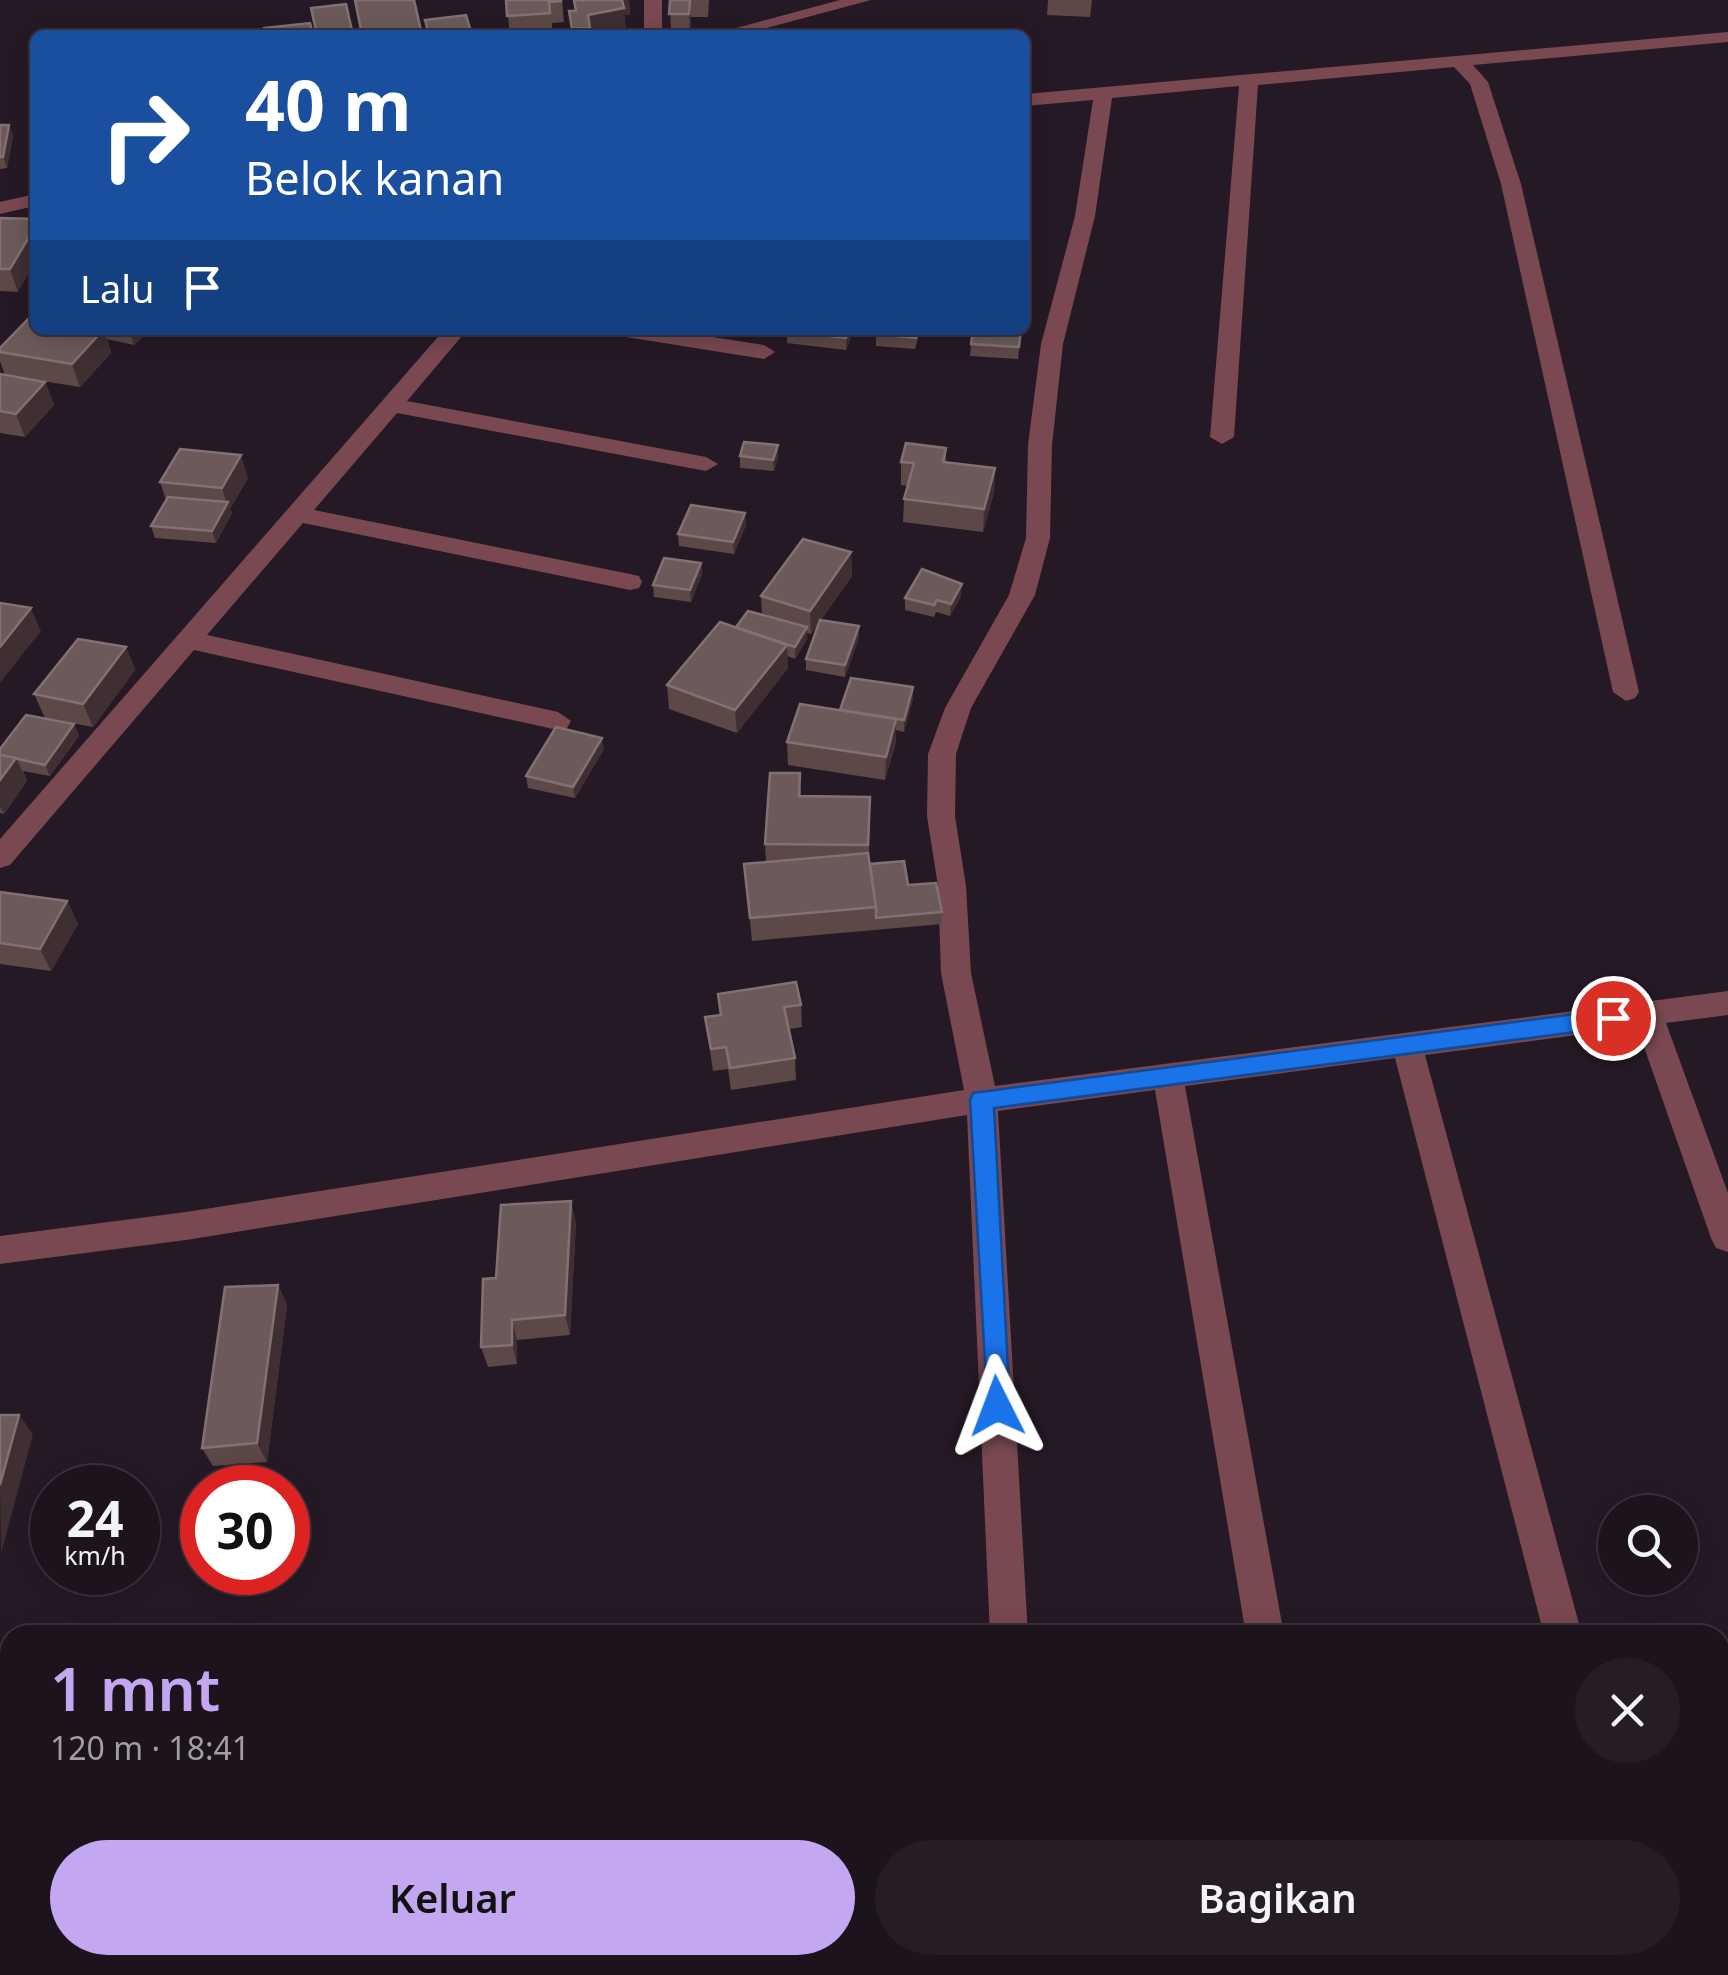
<!DOCTYPE html>
<html lang="id">
<meta charset="utf-8">
<style>
body{margin:0;font-family:"Noto Sans",sans-serif;background:#251c25;color:#f1f3f6;height:100vh;display:flex;flex-direction:column;font-size:38px;white-space:nowrap}
*{box-sizing:border-box;margin:0}
p{font-size:32px;color:#a09ea3}
.icon{flex:none;width:55px;height:55px;fill:none;stroke:currentColor;stroke-width:2;stroke-linecap:round;stroke-linejoin:round}
.map{position:relative;flex:1;overflow:hidden}
.side{position:absolute;left:0px;top:1625px;width:1730px;height:350px;display:flex;flex-direction:column;background:#1c131c;border-radius:30px 30px 0 0;box-shadow:0 5px 25px #0003,0 0 0 2px #3a323b}
.side>*{flex:none}
.top-card{position:absolute;left:30px;top:30px;width:1000px;height:305px;border-radius:15px;box-shadow:0 5px 25px #0003,0 0 0 2px #3a323b;background:#1a4fa0;color:#fff;overflow:hidden}
.tools{position:absolute;left:1598px;top:1495px;display:grid;gap:20px}
.tools a{display:grid;place-items:center;width:100px;height:100px;border-radius:50%;background:#1c131c;box-shadow:0 5px 25px #0003,0 0 0 2px #3a323b;font-size:50px}
.speed{position:absolute;left:30px;top:1465px;display:flex;gap:20px;font-size:50px;font-weight:700;text-align:center}
.speed>*{display:grid;place-content:center;width:130px;height:130px;border-radius:50%;background:#1c131c;box-shadow:0 5px 25px #0003,0 0 0 2px #3a323b;line-height:1}
.speed small{font-size:25px;font-weight:400}
.speed .limit{border:15px solid #d22;background:#fff;color:#111}
.pin{position:absolute;display:grid;place-items:center;width:85px;height:85px;color:#fff;margin:-42px;border:5px solid #fff;border-radius:50%;box-shadow:0 2px 10px #0007}
.me{position:absolute;width:110px;margin:-55px;rotate:357deg;stroke-linejoin:round;filter:drop-shadow(0 0 8px #0008)}
.turn{display:flex;align-items:center;gap:35px;height:210px;padding:0 50px;font-size:45px}
.turn .icon{width:130px;height:130px;stroke-width:2.5}
.turn b{display:block;font-size:70px;line-height:85px}
.then{display:flex;align-items:center;height:95px;padding:0 50px;background:#0003;gap:20px;font-size:38px}
.round{display:grid;place-items:center;flex:none;width:105px;height:105px;border-radius:52px;background:#251c25}
.head{display:flex;align-items:center;justify-content:space-between;height:170px;padding:0 50px}
h1{font-size:60px;font-weight:600;line-height:75px;color:#c4a7f1}
.primary-button{display:flex;gap:20px;margin-top:auto;padding:20px 50px}
.primary-button a{flex:1;height:115px;border-radius:60px;background:#c4a7f1;color:#111;font-size:40px;font-weight:600;line-height:115px;text-align:center}
.primary-button a+a{background:#251c25;color:#f1f3f6}
.map>svg:first-child{display:block}
</style>
<div class="map">
<svg width="1728" height="1975" viewBox="0 0 1728 1975">
<rect width="100%" height="100%" fill="#251925"/>
<g fill="none" stroke-linecap="round" stroke-linejoin="round">
<!-- street -->
<g fill="#794850" fill-rule="evenodd">
<rect x="644" y="0" width="18" height="35"/>
<path d="M 840,0 L 871,0 L 741,35 L 710,35 Z"/>
<path d="M 1728,32 L 1728,42 L 1473,65 L 1488,82 L 1521,184 L 1639,692 L 1635,698 L 1626,701 L 1613,692 L 1501,184 L 1470,84 L 1454,67 L 1258,85 L 1234,437 L 1222,444 L 1210,437 L 1239,86 L 1112,98 L 1095,216 L 1063,344 L 1052,445 L 1050,538 L 1035,595 L 971,708 L 956,754 L 955,816 L 966,886 L 971,973 L 995,1086 L 1728,991 L 1728,1015 L 1666,1023 L 1728,1193 L 1728,1252 L 1716,1248 L 1711,1238 L 1637,1027 L 1425,1055 L 1582,1635 L 1544,1635 L 1395,1058 L 1185,1086 L 1284,1635 L 1246,1635 L 1155,1090 L 998,1111 L 1028,1635 L 990,1635 L 967,1115 L 186,1240 L 0,1264 L 0,1236 L 186,1212 L 964,1090 L 941,973 L 938,886 L 927,816 L 928,754 L 945,708 L 1009,595 L 1026,538 L 1028,445 L 1041,344 L 1075,216 L 1093,100 L 1025,106 L 1025,94 Z"/>
<path d="M 35,194 L 35,206 L 0,214 L 0,202 Z"/>
<path d="M 444,330 L 467,330 L 407,401 L 706,457 L 718,464 L 706,471 L 397,413 L 314,510 L 630,574 L 639,576 L 642,582 L 639,588 L 630,590 L 303,523 L 207,635 L 558,712 L 571,721 L 567,728 L 558,730 L 194,650 L 10,865 L 0,868 L 0,839 Z"/>
<path d="M 615,330 L 667,330 L 764,345 L 775,352 L 764,359 L 626,337 Z"/>
<path d="M 1004,1965 L 1046,1965 L 1047,1975 L 1005,1975 Z"/>
<path d="M 1629,1965 L 1671,1965 L 1674,1975 L 1632,1975 Z"/>
</g>
</g>
<!-- wall -->
<g fill="#5c4847">
<path d="M 506,0 L 562,0 L 564,22 L 552,23 L 552,34 L 510,35 Z"/>
<path d="M 573,0 L 629,0 L 630,15 L 624,15 L 626,30 L 596,35 L 572,35 L 569,11 L 575,11 Z"/>
<path d="M 670,0 L 709,0 L 708,17 L 691,17 L 690,35 L 671,35 Z"/>
<path d="M 1048,0 L 1092,0 L 1090,17 L 1047,15 Z"/>
<path d="M 0,125 L 9,125 L 13,136 L 7,168 L 0,169 Z"/>
<path d="M 0,218 L 18,292 L 0,291 Z"/>
<path d="M 35,330 L 149,330 L 134,345 L 107,339 L 111,353 L 80,387 L 5,375 L 0,361 L 0,348 Z"/>
<path d="M 854,330 L 846,350 L 787,343 L 787,331 Z"/>
<path d="M 920,330 L 915,349 L 876,346 L 876,334 Z"/>
<path d="M 1021,330 L 1018,359 L 970,356 L 971,344 Z"/>
<path d="M 0,374 L 45,382 L 54,405 L 25,437 L 0,433 Z"/>
<path d="M 946,448 L 946,462 L 995,468 L 994,492 L 983,532 L 903,522 L 904,499 L 908,486 L 901,485 L 901,462 Z"/>
<path d="M 740,456 L 778,457 L 774,471 L 740,468 Z"/>
<path d="M 248,478 L 230,509 L 232,513 L 216,543 L 155,538 L 151,526 L 166,500 L 160,482 Z"/>
<path d="M 745,513 L 746,525 L 734,554 L 679,546 L 678,534 Z"/>
<path d="M 851,552 L 852,576 L 821,620 L 859,638 L 845,677 L 806,670 L 806,659 L 818,623 L 811,634 L 807,633 L 807,639 L 795,659 L 787,656 L 788,668 L 737,733 L 669,709 L 667,685 L 736,627 L 762,615 L 761,596 Z"/>
<path d="M 701,563 L 702,574 L 691,602 L 654,597 L 653,585 Z"/>
<path d="M 961,596 L 950,616 L 936,612 L 934,617 L 905,610 L 905,598 Z"/>
<path d="M 126,647 L 135,670 L 93,727 L 45,718 L 34,694 Z"/>
<path d="M 913,699 L 904,732 L 896,730 L 896,742 L 885,780 L 788,765 L 787,742 L 840,710 Z"/>
<path d="M 74,724 L 79,736 L 50,776 L 23,771 L 27,781 L 4,814 L 0,813 L 0,749 Z"/>
<path d="M 604,749 L 575,798 L 528,788 L 526,776 Z"/>
<path d="M 800,773 L 801,796 L 870,797 L 869,856 L 870,864 L 908,885 L 942,912 L 942,924 L 752,941 L 744,864 L 766,862 L 765,844 Z"/>
<path d="M 0,892 L 67,901 L 78,924 L 51,971 L 0,964 Z"/>
<path d="M 718,994 L 801,1005 L 802,1027 L 789,1029 L 795,1058 L 796,1080 L 731,1090 L 728,1069 L 713,1071 L 705,1017 L 720,1015 Z"/>
<path d="M 576,1222 L 570,1335 L 517,1340 L 517,1364 L 488,1367 L 481,1347 L 496,1278 Z"/>
<path d="M 278,1285 L 287,1305 L 267,1462 L 213,1466 L 202,1448 Z"/>
</g>
<!-- shaded-wall -->
<g fill="#3f2e32">
<path d="M 621,0 L 629,0 L 630,15 L 624,15 L 626,30 L 591,35 L 588,15 Z"/>
<path d="M 690,0 L 691,17 L 690,35 L 689,14 Z"/>
<path d="M 9,125 L 13,136 L 7,168 L 3,157 Z"/>
<path d="M 35,227 L 35,263 L 18,292 L 10,269 Z"/>
<path d="M 104,330 L 111,353 L 80,387 L 72,364 Z"/>
<path d="M 129,330 L 149,330 L 134,345 Z"/>
<path d="M 849,330 L 854,330 L 846,350 L 846,338 Z"/>
<path d="M 45,382 L 54,405 L 25,437 L 16,414 Z"/>
<path d="M 778,445 L 778,457 L 774,471 L 773,460 Z"/>
<path d="M 241,455 L 248,478 L 230,509 L 232,513 L 216,543 L 212,531 L 227,504 L 222,488 Z"/>
<path d="M 995,468 L 994,492 L 983,532 L 984,509 Z"/>
<path d="M 745,513 L 746,525 L 734,554 L 733,542 Z"/>
<path d="M 851,552 L 852,576 L 811,634 L 810,611 Z"/>
<path d="M 701,563 L 702,574 L 691,602 L 690,590 Z"/>
<path d="M 962,584 L 961,596 L 950,616 L 951,604 Z"/>
<path d="M 31,608 L 41,631 L 0,683 L 0,647 Z"/>
<path d="M 859,626 L 859,638 L 845,677 L 845,665 Z"/>
<path d="M 807,627 L 807,639 L 795,659 L 795,647 Z"/>
<path d="M 787,645 L 788,668 L 737,733 L 735,710 Z"/>
<path d="M 126,647 L 135,670 L 93,727 L 83,704 Z"/>
<path d="M 913,687 L 913,699 L 904,732 L 904,720 Z"/>
<path d="M 896,719 L 896,742 L 885,780 L 886,757 Z"/>
<path d="M 74,724 L 79,736 L 50,776 L 45,765 Z"/>
<path d="M 602,738 L 604,749 L 575,798 L 573,787 Z"/>
<path d="M 16,758 L 27,781 L 4,814 L 0,806 L 0,780 Z"/>
<path d="M 67,901 L 78,924 L 51,971 L 40,949 Z"/>
<path d="M 571,1201 L 576,1222 L 570,1335 L 565,1315 Z"/>
<path d="M 278,1285 L 287,1305 L 267,1462 L 257,1443 Z"/>
<path d="M 512,1320 L 517,1340 L 517,1364 L 512,1345 Z"/>
<path d="M 19,1415 L 33,1434 L 1,1554 L 0,1485 Z"/>
</g>
<!-- building -->
<g fill="#6c5a5a" stroke="#827172" stroke-width="2.5">
<path d="M 355,0 L 414,0 L 422,35 L 362,35 Z"/>
<path d="M 506,0 L 561,0 L 561,1 L 549,2 L 550,13 L 507,16 Z"/>
<path d="M 574,0 L 622,0 L 624,8 L 588,15 L 590,28 L 572,29 L 569,11 L 576,11 Z"/>
<path d="M 670,0 L 690,0 L 689,14 L 669,14 Z"/>
<path d="M 346,4 L 353,35 L 317,35 L 311,8 Z"/>
<path d="M 466,15 L 472,35 L 429,35 L 425,20 Z"/>
<path d="M 310,23 L 313,35 L 266,35 L 264,28 Z"/>
<path d="M 0,125 L 9,125 L 3,157 L 0,157 Z"/>
<path d="M 0,218 L 35,219 L 35,227 L 10,269 L 0,269 Z"/>
<path d="M 1025,281 L 1028,281 L 1025,304 Z"/>
<path d="M 30,317 L 35,318 L 35,330 L 103,330 L 72,364 L 0,352 L 0,348 Z"/>
<path d="M 787,330 L 849,330 L 846,338 L 787,331 Z"/>
<path d="M 877,330 L 917,330 L 916,338 L 876,334 Z"/>
<path d="M 973,330 L 1021,330 L 1019,347 L 971,344 Z"/>
<path d="M 0,374 L 45,382 L 16,414 L 0,411 Z"/>
<path d="M 744,442 L 778,445 L 773,460 L 740,456 Z"/>
<path d="M 906,443 L 946,448 L 943,462 L 995,468 L 984,509 L 904,499 L 914,463 L 901,462 Z"/>
<path d="M 180,449 L 241,455 L 222,488 L 160,482 Z"/>
<path d="M 168,497 L 228,502 L 212,531 L 151,526 Z"/>
<path d="M 691,505 L 745,513 L 733,542 L 678,534 Z"/>
<path d="M 803,539 L 851,552 L 810,611 L 761,596 Z"/>
<path d="M 664,558 L 701,563 L 690,590 L 653,585 Z"/>
<path d="M 922,569 L 962,584 L 951,604 L 937,600 L 934,605 L 905,598 Z"/>
<path d="M 0,603 L 31,608 L 0,647 Z"/>
<path d="M 748,611 L 807,627 L 795,647 L 736,627 Z"/>
<path d="M 820,620 L 859,626 L 845,665 L 806,659 Z"/>
<path d="M 720,622 L 787,645 L 735,710 L 667,685 Z"/>
<path d="M 78,639 L 126,647 L 83,704 L 34,694 Z"/>
<path d="M 851,678 L 913,687 L 904,720 L 840,710 Z"/>
<path d="M 800,704 L 896,719 L 886,757 L 787,742 Z"/>
<path d="M 26,715 L 74,724 L 45,765 L 0,755 L 0,749 Z"/>
<path d="M 556,727 L 602,738 L 573,787 L 526,776 Z"/>
<path d="M 0,755 L 16,758 L 0,780 Z"/>
<path d="M 770,773 L 800,773 L 799,796 L 870,797 L 868,845 L 765,844 Z"/>
<path d="M 868,853 L 876,907 L 750,918 L 744,864 Z"/>
<path d="M 904,861 L 908,885 L 936,883 L 942,912 L 876,918 L 876,907 L 870,864 Z"/>
<path d="M 0,892 L 67,901 L 40,949 L 0,943 Z"/>
<path d="M 796,982 L 801,1005 L 784,1007 L 795,1058 L 730,1068 L 726,1047 L 711,1049 L 705,1017 L 721,1015 L 718,994 Z"/>
<path d="M 571,1201 L 565,1315 L 512,1320 L 512,1345 L 481,1347 L 483,1279 L 496,1278 L 501,1205 Z"/>
<path d="M 278,1285 L 257,1443 L 202,1448 L 225,1287 Z"/>
<path d="M 0,1415 L 19,1415 L 0,1485 Z"/>
</g>
<!-- route -->
<path fill="#1a73e8" stroke="#114b97" stroke-width="2.5" d="M 1613,1009 L 1624,1018 L 1613,1027 L 994,1108 L 1010,1406 L 1006,1414 L 997,1418 L 988,1414 L 970,1100 L 973,1093 Z"/>
</svg>
<div class="tools">
<a><svg class="icon" aria-label="search" viewBox="0 0 24 24"><circle cx="10" cy="10" r="6"/><path d="M15 15l6 6"/></svg></a>
</div>
<div class="speed"><div>24<small>km/h</small></div><div class="limit">30</div></div>
<div class="pin" style="left:1613px;top:1018px;background:#d93025"><svg class="icon" aria-label="arrive" viewBox="0 0 24 24"><path d="M6 21V4h12l-3 4 3 4H6"/></svg></div>
<svg class="me" style="left:997px;top:1406px" viewBox="-20 -20 40 40"><path d="M0-17L14 15 0 8-14 15z" fill="#1a73e8" stroke="#fff" stroke-width="4"/></svg>
<div class="top-card">
<div class="turn"><svg class="icon" aria-label="right" viewBox="0 0 24 24"><path d="M7 20v-9h11M14 6l5 5-5 5"/></svg><div><b>40 m</b>Belok kanan</div></div>
<div class="then">Lalu<svg class="icon" aria-label="arrive" viewBox="0 0 24 24"><path d="M6 21V4h12l-3 4 3 4H6"/></svg></div>
</div>
<section class="side">
<div class="head"><div><h1>1 mnt</h1><p>120 m · 18:41</p></div><a class="round"><svg class="icon" aria-label="close" viewBox="0 0 24 24"><path d="M6 6l12 12M18 6L6 18"/></svg></a></div>
<div class="primary-button"><a>Keluar</a><a>Bagikan</a></div>
</section>
</div>
